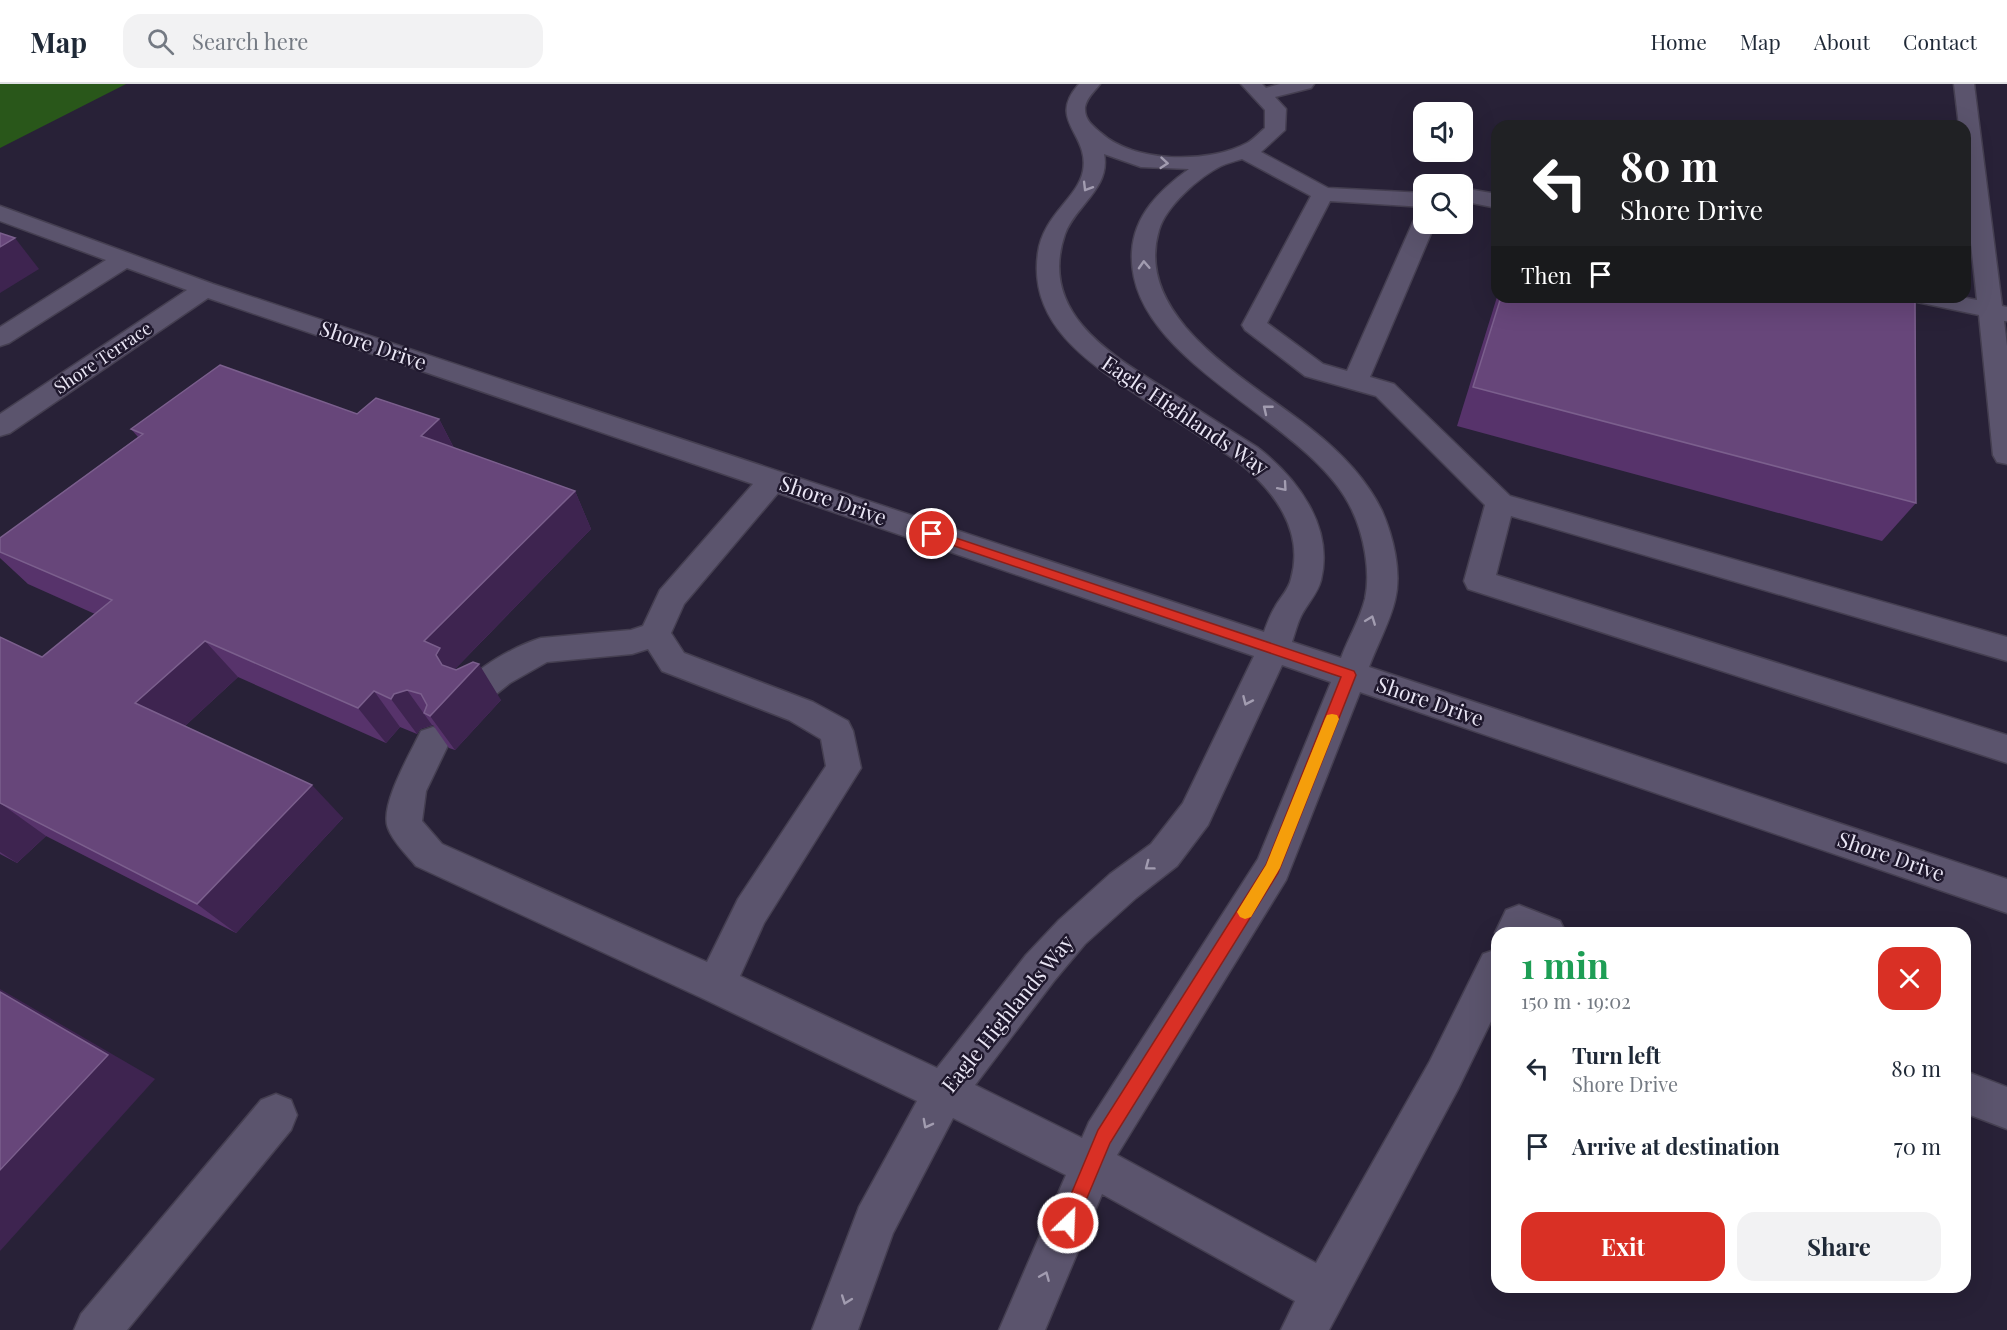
<!DOCTYPE html>
<meta charset="utf-8">
<style>
body{margin:0;font-family:"Playfair Display",serif;background:#f2f2f3;color:#1f2937;height:100vh;display:flex;flex-direction:column;font-size:22px;white-space:nowrap}
*{box-sizing:border-box;margin:0}
p{font-size:20px;color:#747a83}
.icon{flex:none;width:33px;height:33px;fill:none;stroke:currentColor;stroke-width:2;stroke-linecap:round;stroke-linejoin:round}
.map{position:relative;flex:1;overflow:hidden}
.panel{position:absolute;left:1491px;top:843px;width:480px;height:366px;display:flex;flex-direction:column;background:#fff;border-radius:18px;box-shadow:0 6px 24px #0002}
.panel>*{flex:none}
.top-card{position:absolute;left:1491px;top:36px;width:480px;height:183px;border-radius:18px;box-shadow:0 6px 24px #0002;background:#202124;color:#fff;overflow:hidden}
.tools{position:absolute;left:1413px;top:18px;display:grid;gap:12px}
.tools a{display:grid;place-items:center;width:60px;height:60px;border-radius:12px;background:#fff;box-shadow:0 6px 24px #0002;font-size:30px}
.pin{position:absolute;display:grid;place-items:center;width:51px;height:51px;color:#fff;margin:-26px;border:3px solid #fff;border-radius:50%;box-shadow:0 2px 6px #0007}
.me{position:absolute;width:66px;margin:-33px;rotate:24deg;stroke-linejoin:round;filter:drop-shadow(0 0 4px #0008)}
.turn{display:flex;align-items:center;gap:21px;height:126px;padding:0 30px;font-size:27px}
.turn .icon{width:78px;height:78px;stroke-width:2.5}
.turn b{display:block;font-size:42px;line-height:51px}
.then{display:flex;align-items:center;height:57px;padding:0 30px;background:#0003;gap:12px;font-size:22px}
.round{display:grid;place-items:center;flex:none;width:63px;height:63px;border-radius:18px;background:#f2f2f3}
.headline{display:flex;align-items:center;justify-content:space-between;height:102px;padding:0 30px}
h1{font-size:36px;font-weight:700;line-height:45px;color:#1e9e55}
.primary-button{display:flex;gap:12px;margin-top:auto;padding:12px 30px}
.primary-button a{flex:1;height:69px;border-radius:18px;background:#d93025;color:#fff;font-size:24px;font-weight:700;line-height:69px;text-align:center}
.primary-button a+a{background:#f2f2f3;color:#1f2937}
ul{padding:0;list-style:none}
li{display:flex;align-items:center;gap:18px;height:78px;padding:0 30px}
li div{flex:1}
li b{display:block;font-size:22px}
li em{font-style:normal}
header{display:flex;align-items:center;gap:36px;box-sizing:border-box;height:84px;padding:0 30px;background:#fff;border-bottom:2px solid #e0e1e3}
header strong{font-size:28px}
nav{display:flex;gap:33px;margin-inline-start:auto;font-size:21px}
.search{width:420px;height:54px;background:#f2f2f3;display:flex;align-items:center;gap:15px;box-sizing:border-box;padding:0 21px;border-radius:18px;color:#747a83;font-size:22px}
.map>svg:first-child{display:block}
</style>
<header>
<strong>Map</strong>
<div class="search"><svg class="icon" aria-label="search" viewBox="0 0 24 24"><circle cx="10" cy="10" r="6"/><path d="M15 15l6 6"/></svg>Search here</div>
<nav><a>Home</a><a>Map</a><a>About</a><a>Contact</a></nav>
</header>
<div class="map">
<svg width="2007" height="1246" viewBox="0 0 2007 1246">
<rect width="100%" height="100%" fill="#282137"/>
<!-- forest -->
<path fill="#29571a" d="M 0,0 L 126,0 L 0,64 Z"/>
<g fill="none" stroke-linecap="round" stroke-linejoin="round">
<defs>
<g id="minor">
<path d="M 1079,0 L 1100,0 C 1094,8 1087,13 1085,23 C 1084,36 1093,42 1101,49 C 1134,79 1208,80 1247,59 C 1253,56 1259,49 1265,44 L 1265,26 L 1241,0 L 1262,0 L 1266,4 L 1280,0 L 1314,0 L 1311,4 L 1275,13 L 1286,25 L 1285,46 L 1261,68 L 1328,104 L 1424,109 L 1424,123 L 1330,117 L 1267,239 L 1323,280 L 1347,287 L 1413,138 L 1416,133 L 1424,131 L 1424,140 L 1435,140 L 1370,293 L 1394,300 L 1510,412 L 2007,553 L 2007,577 L 1511,432 L 1496,491 L 2007,651 L 2007,679 L 1468,505 L 1464,497 L 1485,421 L 1376,312 L 1305,292 L 1245,246 L 1242,241 L 1311,112 L 1242,75 C 1236,77 1227,79 1221,82 C 1199,93 1166,122 1159,146 C 1132,236 1253,298 1311,345 C 1339,367 1366,394 1382,427 C 1393,452 1402,488 1395,516 C 1390,538 1377,561 1369,583 L 2007,795 L 2007,829 L 1360,608 L 1286,796 L 1117,1071 L 1316,1179 L 1430,977 L 1483,870 L 1497,865 L 1497,925 L 1458,1005 L 1329,1246 L 1281,1246 L 1295,1217 L 1102,1110 L 1045,1246 L 999,1246 L 1066,1091 L 953,1034 L 893,1149 L 858,1246 L 812,1246 L 859,1123 L 917,1017 L 702,914 L 416,782 C 407,771 393,758 388,744 C 379,722 411,668 421,647 L 433,643 L 445,647 L 450,657 L 426,707 L 422,737 L 442,760 L 707,878 L 738,815 L 826,682 L 821,655 L 789,636 L 662,587 L 648,565 L 632,570 L 547,578 L 510,599 L 490,615 L 478,619 L 466,615 L 462,606 C 473,584 518,561 541,554 L 631,546 L 643,542 L 660,506 L 753,400 L 208,214 L 10,349 L 0,352 L 0,330 L 187,206 L 127,184 L 9,259 L 0,262 L 0,243 L 106,176 L 0,137 L 0,122 L 213,200 L 1264,548 C 1267,540 1270,531 1275,523 C 1280,514 1289,505 1291,495 C 1305,446 1273,405 1237,377 C 1209,358 1181,340 1154,322 C 1099,285 1027,246 1038,169 C 1043,131 1078,114 1083,87 C 1090,49 1046,37 1079,0 ZM 1104,70 L 1141,83 L 1189,85 C 1160,106 1134,131 1132,168 C 1126,279 1311,335 1352,426 C 1364,451 1371,488 1365,515 C 1360,535 1348,555 1341,574 L 1292,558 C 1295,549 1297,540 1301,532 C 1307,520 1318,509 1321,496 C 1334,442 1297,394 1257,363 C 1228,345 1200,327 1172,309 C 1115,273 1037,231 1065,150 C 1075,122 1111,104 1104,70 ZM 778,409 L 1254,572 L 1183,719 L 1151,760 L 1110,790 L 1059,836 L 1026,871 L 937,984 L 740,892 L 764,839 L 861,684 L 853,647 L 848,637 L 813,618 L 684,569 L 671,549 L 684,520 ZM 1282,581 L 1331,598 L 1258,775 L 1089,1038 L 1082,1054 L 975,1001 L 1054,897 L 1085,860 L 1136,814 L 1177,782 L 1208,741 Z"/>
<path d="M 1954,0 L 1974,0 L 2002,222 L 2007,223 L 2007,237 L 2004,237 L 2007,262 L 2007,380 L 1997,378 L 1993,371 L 1979,231 L 1917,218 L 1914,213 L 1961,213 L 1977,216 L 1965,103 L 1965,42 L 1959,42 Z"/>
<path d="M 1462,104 L 1497,110 L 1497,124 L 1462,117 Z"/>
<path d="M 1519,821 L 1560,837 L 1566,849 L 1497,849 L 1497,853 L 1495,849 L 1506,826 Z"/>
<path d="M 1965,987 L 2007,1003 L 2007,1045 L 1965,1029 Z"/>
<path d="M 276,1010 L 291,1016 L 297,1031 L 291,1046 L 127,1246 L 74,1246 L 81,1230 L 261,1016 Z"/>
</g>
</defs>
<!-- minor casing -->
<use href="#minor" stroke="#453f51" stroke-width="3"/>
<!-- minor -->
<use href="#minor" fill="#5b546d" fill-rule="evenodd"/>
</g>
<!-- wall -->
<g fill="#57336b">
<path d="M 1497,213 L 1915,213 L 1916,419 L 1882,457 L 1457,342 Z"/>
<path d="M 357,330 L 439,335 L 454,364 L 575,407 L 591,445 L 455,585 L 501,616 L 455,666 L 449,664 L 433,641 L 420,645 L 417,650 L 400,643 L 386,659 L 238,593 L 185,642 L 343,734 L 236,849 L 46,752 L 17,779 L 0,770 L 0,553 L 42,573 L 95,530 L 28,500 L 0,474 L 0,454 L 138,353 L 131,345 Z"/>
</g>
<!-- shaded-wall -->
<g fill="#3e2450">
<path d="M 15,154 L 39,185 L 0,209 L 0,163 Z"/>
<path d="M 439,335 L 459,374 L 421,352 Z"/>
<path d="M 575,407 L 591,445 L 454,586 L 479,580 L 501,616 L 455,666 L 430,632 L 424,557 Z"/>
<path d="M 205,557 L 238,593 L 172,654 L 135,619 Z"/>
<path d="M 407,606 L 432,641 L 420,645 L 417,650 L 391,615 L 394,610 Z"/>
<path d="M 374,607 L 400,643 L 386,659 L 358,624 Z"/>
<path d="M 312,701 L 343,734 L 236,849 L 197,820 Z"/>
<path d="M 0,719 L 46,752 L 17,779 L 0,768 Z"/>
<path d="M 0,905 L 155,995 L 0,1167 Z"/>
</g>
<!-- building -->
<g fill="#67467a" stroke="#7b5f8d" stroke-width="1.5">
<path d="M 0,149 L 15,154 L 0,163 Z"/>
<path d="M 1501,213 L 1915,213 L 1916,419 L 1473,303 Z"/>
<path d="M 220,281 L 357,330 L 376,314 L 439,335 L 421,352 L 575,407 L 424,557 L 440,564 L 436,571 L 442,581 L 456,586 L 473,578 L 479,580 L 430,632 L 424,629 L 427,621 L 421,610 L 407,606 L 394,610 L 391,615 L 374,607 L 358,624 L 205,557 L 135,619 L 312,701 L 197,820 L 0,719 L 0,553 L 42,573 L 112,516 L 0,468 L 0,454 L 143,350 L 131,345 Z"/>
<path d="M 0,908 L 108,971 L 0,1086 Z"/>
</g>
<!-- one-way arrows -->
<defs><path id="oneway-chevron" d="M-2-3.5L2.5 0L-2 3.5" fill="none" stroke-width="1.6" stroke-linecap="round" stroke-linejoin="round" transform="scale(1.5)"/></defs>
<g stroke="#a29cb0">
<use href="#oneway-chevron" transform="translate(1164 79) rotate(5)"/>
<use href="#oneway-chevron" transform="translate(1087 103) rotate(121)"/>
<use href="#oneway-chevron" transform="translate(1144 181) rotate(-93)"/>
<use href="#oneway-chevron" transform="translate(1267 325) rotate(-141)"/>
<use href="#oneway-chevron" transform="translate(1283 403) rotate(49)"/>
<use href="#oneway-chevron" transform="translate(1371 536) rotate(-69)"/>
<use href="#oneway-chevron" transform="translate(1247 617) rotate(114)"/>
<use href="#oneway-chevron" transform="translate(1149 782) rotate(143)"/>
<use href="#oneway-chevron" transform="translate(927 1040) rotate(118)"/>
<use href="#oneway-chevron" transform="translate(1045 1192) rotate(-67)"/>
<use href="#oneway-chevron" transform="translate(846 1216) rotate(110)"/>
</g>
<!-- route -->
<path fill="#d93025" stroke="#8d1f18" stroke-width="1.5" d="M 932,446 L 1354,587 L 1356,591 L 1278,789 L 1110,1059 L 1074,1145 L 1068,1148 L 1061,1145 L 1059,1139 L 1098,1046 L 1266,781 L 1341,593 L 928,453 L 926,450 Z"/>
<!-- slow -->
<path fill="#f59e0b" d="M 1332,630 L 1337,631 L 1339,635 L 1280,784 L 1251,833 L 1245,835 L 1240,833 L 1237,828 L 1240,823 L 1266,781 L 1325,635 L 1327,631 Z"/>
<g text-anchor="middle" stroke-width="5" stroke-linejoin="round" paint-order="stroke">
<!-- far-street labels -->
<g font-size="18" fill="#e9e5f4" stroke="#1f182d">
<text transform="translate(103 274) rotate(-34)" y="6">Shore Terrace</text>
</g>
<!-- street labels -->
<g font-size="21" fill="#e9e5f4" stroke="#1f182d">
<text transform="translate(373 262) rotate(19)" y="7">Shore Drive</text>
<text transform="translate(1185 332) rotate(34)" y="7">Eagle Highlands Way</text>
<text transform="translate(833 417) rotate(19)" y="7">Shore Drive</text>
<text transform="translate(1430 618) rotate(19)" y="7">Shore Drive</text>
<text transform="translate(1891 773) rotate(19)" y="7">Shore Drive</text>
<text transform="translate(1008 930) rotate(-51)" y="7">Eagle Highlands Way</text>
</g>
</g>
</svg>
<div class="tools">
<a><svg class="icon" aria-label="sound" viewBox="0 0 24 24"><path d="M4 9h4l5-4v14l-5-4H4zM17 9q2 3 0 6"/></svg></a>
<a><svg class="icon" aria-label="search" viewBox="0 0 24 24"><circle cx="10" cy="10" r="6"/><path d="M15 15l6 6"/></svg></a>
</div>
<div class="pin" style="left:932px;top:450px;background:#d93025"><svg class="icon" aria-label="arrive" viewBox="0 0 24 24"><path d="M6 21V4h12l-3 4 3 4H6"/></svg></div>
<svg class="me" style="left:1068px;top:1139px" viewBox="-20 -20 40 40"><circle r="17" fill="#d93025" stroke="#fff" stroke-width="3"/><path d="M0-11L8 9 0 5-8 9z" fill="#fff"/></svg>
<div class="top-card">
<div class="turn"><svg class="icon" aria-label="left" viewBox="0 0 24 24"><path d="M17 20v-9H6M10 6l-5 5 5 5"/></svg><div><b>80 m</b>Shore Drive</div></div>
<div class="then">Then<svg class="icon" aria-label="arrive" viewBox="0 0 24 24"><path d="M6 21V4h12l-3 4 3 4H6"/></svg></div>
</div>
<section class="panel">
<div class="headline"><div><h1>1 min</h1><p>150 m · 19:02</p></div><a class="round" style="background:#d93025;color:#fff"><svg class="icon" aria-label="close" viewBox="0 0 24 24"><path d="M6 6l12 12M18 6L6 18"/></svg></a></div>
<ul>
<li><svg class="icon" aria-label="left" viewBox="0 0 24 24"><path d="M17 20v-9H6M10 6l-5 5 5 5"/></svg><div><b>Turn left</b><p>Shore Drive</p></div><em>80 m</em></li>
<li><svg class="icon" aria-label="arrive" viewBox="0 0 24 24"><path d="M6 21V4h12l-3 4 3 4H6"/></svg><div><b>Arrive at destination</b></div><em>70 m</em></li>
</ul>
<div class="primary-button"><a>Exit</a><a>Share</a></div>
</section>
</div>
